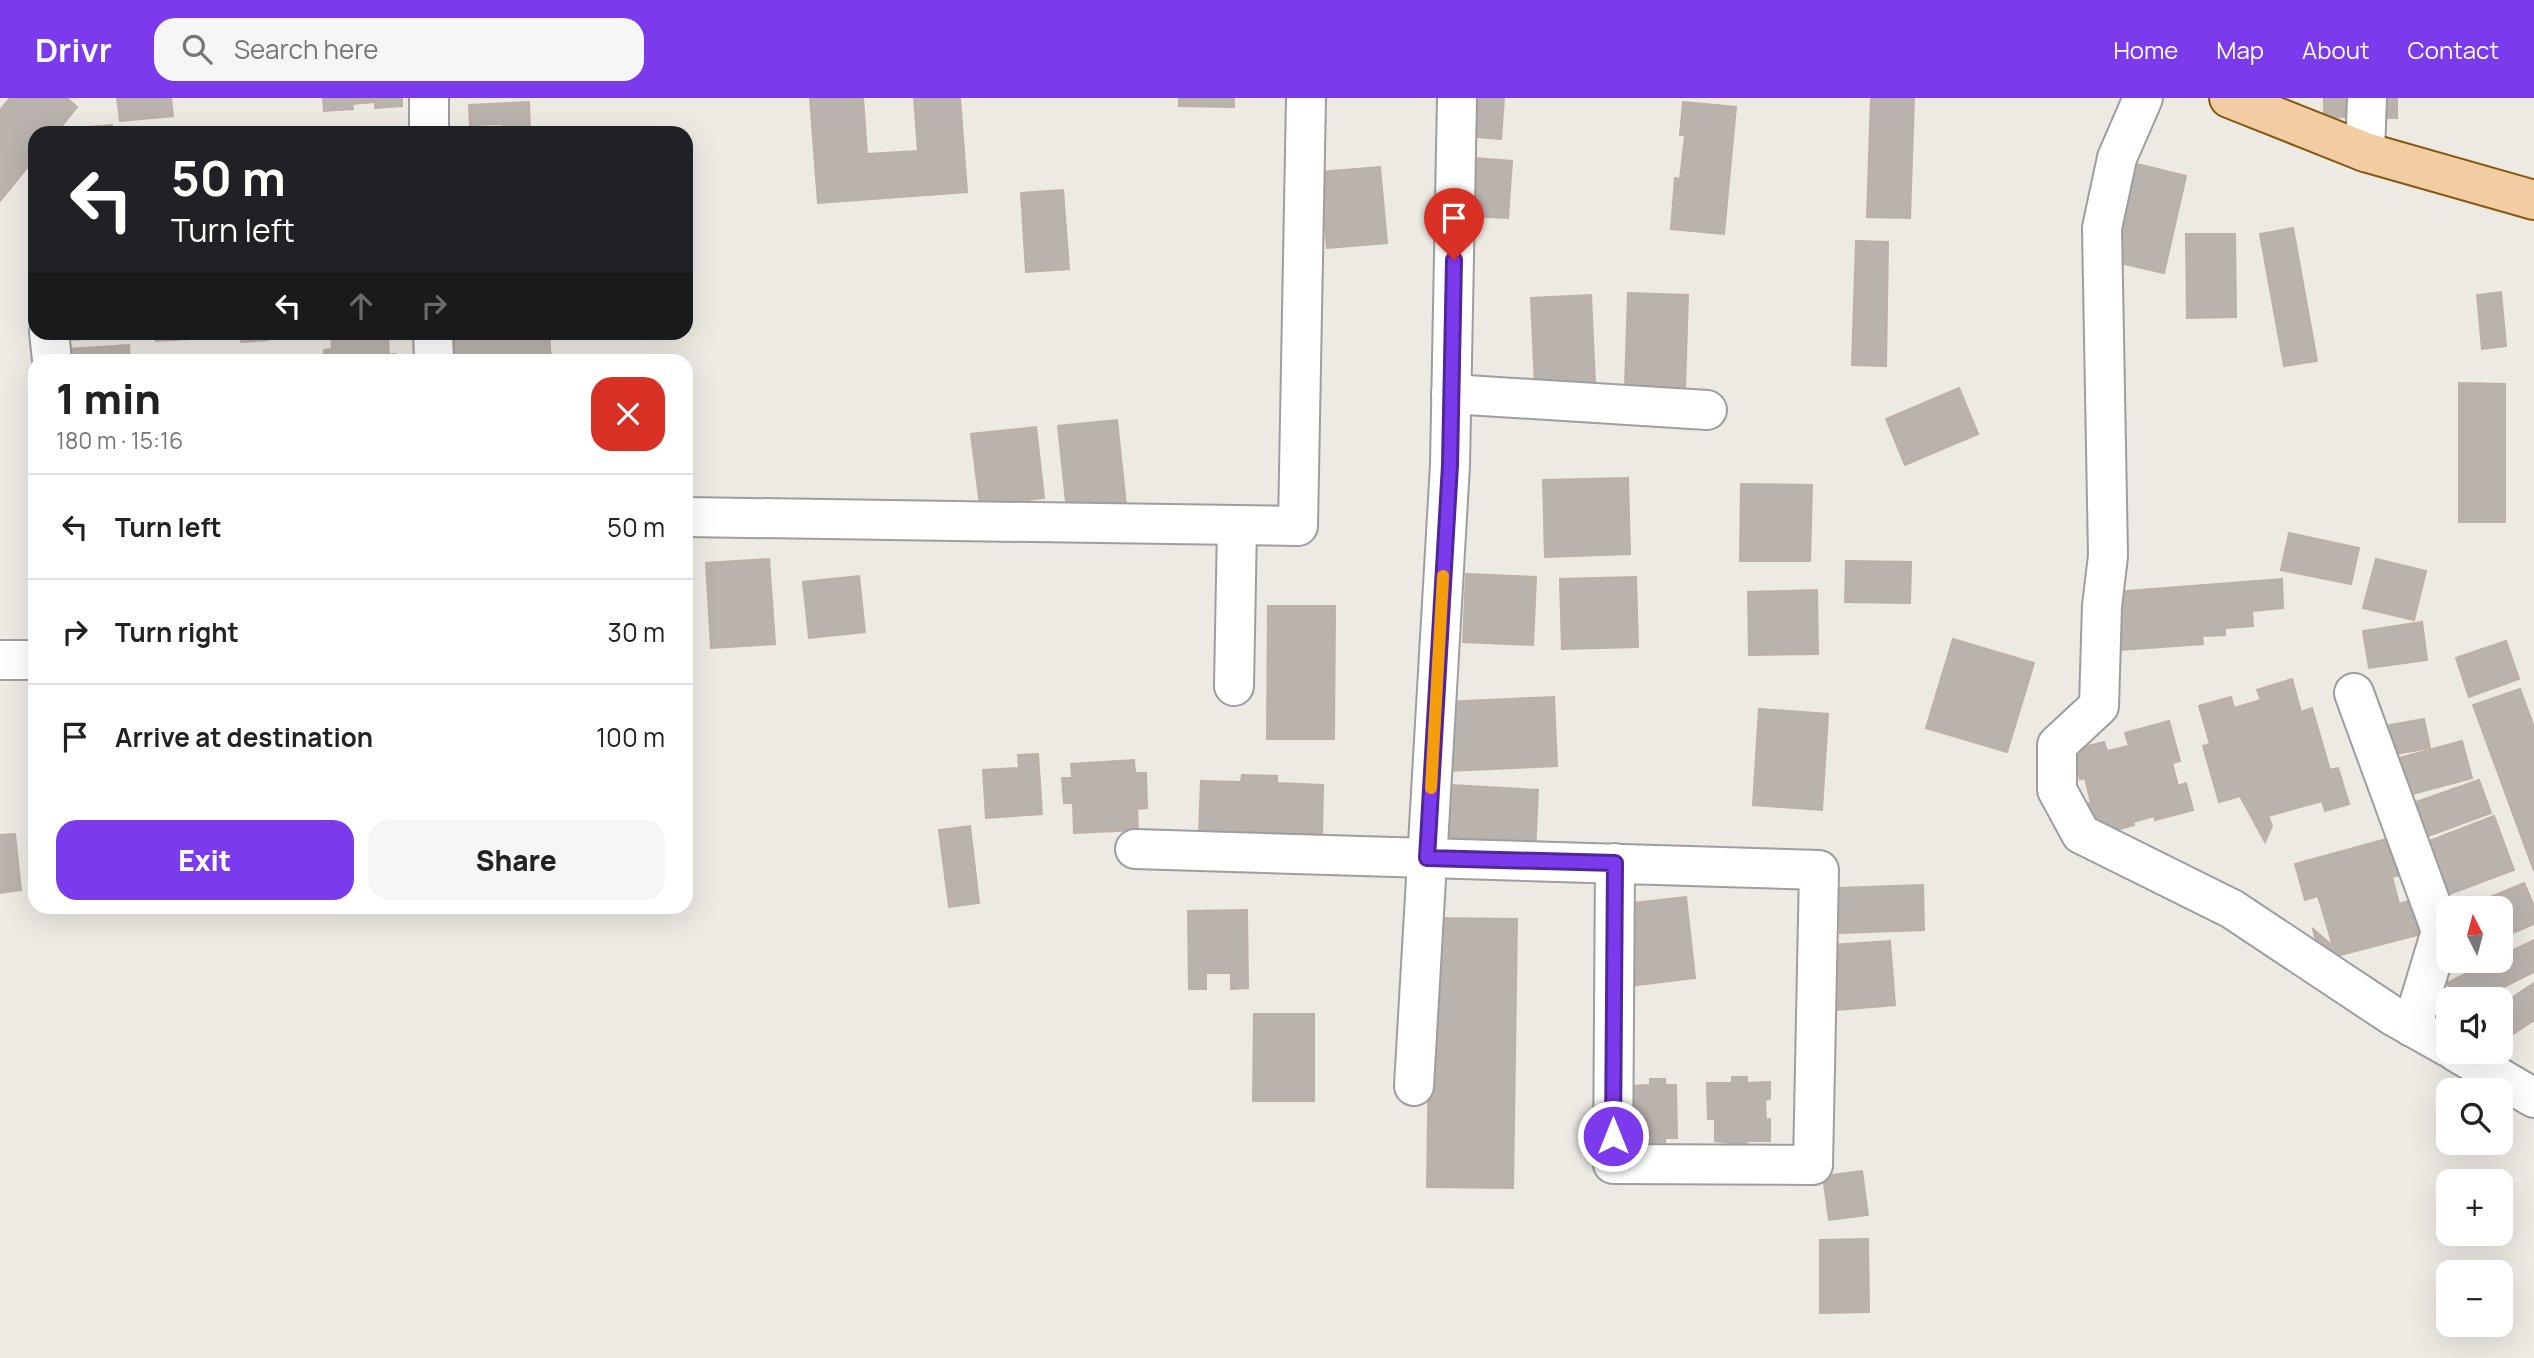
<!DOCTYPE html>
<meta charset="utf-8">
<style>
body{margin:0;font-family:Manrope,sans-serif;background:#f6f6f6;color:#222;height:100vh;display:flex;flex-direction:column;font-size:26px;white-space:nowrap}
*{box-sizing:border-box;margin:0}
p{font-size:23px;color:#767676}
.icon{flex:none;width:38px;height:38px;fill:none;stroke:currentColor;stroke-width:2;stroke-linecap:round;stroke-linejoin:round}
.map{position:relative;flex:1;overflow:hidden}
.panel{position:absolute;left:28px;top:256px;width:665px;height:560px;display:flex;flex-direction:column;background:#fff;border-radius:21px;box-shadow:0 7px 28px #0002}
.panel>*{flex:none}
.hud{position:absolute;left:28px;top:28px;width:665px;height:214px;border-radius:21px;box-shadow:0 7px 28px #0002;background:#202124;color:#fff;overflow:hidden}
.needle{width:46px;rotate:354deg}
.buttons{position:absolute;left:2436px;top:798px;display:grid;gap:14px}
.buttons a{display:grid;place-items:center;width:77px;height:77px;border-radius:14px;background:#fff;box-shadow:0 7px 28px #0002;font-size:35px}
.pin{position:absolute;display:grid;place-items:center;width:60px;height:60px;color:#fff;margin:-72px -30px;border-radius:50% 50% 50% 0;rotate:-45deg;box-shadow:0 0 7px #0007}
.pin .icon{rotate:45deg}
.me{position:absolute;width:77px;margin:-38px;rotate:0deg;stroke-linejoin:round;filter:drop-shadow(0 0 5px #0008)}
.turn{display:flex;align-items:center;gap:24px;height:147px;padding:0 28px;font-size:32px}
.turn .icon{width:91px;height:91px;stroke-width:2.5}
.turn b{display:block;font-size:49px;line-height:60px}
.lanes{display:flex;align-items:center;height:66px;padding:0 28px;background:#0003;justify-content:center;gap:35px;direction:ltr}
.lanes .off{opacity:.35}
.round{display:grid;place-items:center;flex:none;width:74px;height:74px;border-radius:21px;background:#f6f6f6}
.head{display:flex;align-items:center;justify-content:space-between;height:119px;padding:0 28px}
h1{font-size:42px;font-weight:800;line-height:52px}
.action{display:flex;gap:14px;margin-top:auto;padding:14px 28px}
.action a{flex:1;height:80px;border-radius:21px;background:#7c3aed;color:#fff;font-size:28px;font-weight:800;line-height:80px;text-align:center}
.action a+a{background:#f6f6f6;color:#222}
ul{padding:0;list-style:none}
li{display:flex;align-items:center;gap:21px;height:105px;padding:0 28px;border-top:2px solid #e0e0e0}
li div{flex:1}
li b{display:block;font-size:26px}
li em{font-style:normal}
header{display:flex;align-items:center;gap:42px;box-sizing:border-box;height:98px;padding:0 35px;background:#7c3aed;color:#fff}
header strong{font-size:33px}
nav{display:flex;gap:38px;margin-inline-start:auto;font-size:24px}
.search{width:490px;height:63px;background:#f6f6f6;display:flex;align-items:center;gap:18px;box-sizing:border-box;padding:0 24px;border-radius:21px;color:#767676;font-size:26px}
.map>svg:first-child{display:block}
</style>
<header>
<strong>Drivr</strong>
<div class="search"><svg class="icon" aria-label="search" viewBox="0 0 24 24"><circle cx="10" cy="10" r="6"/><path d="M15 15l6 6"/></svg>Search here</div>
<nav><a>Home</a><a>Map</a><a>About</a><a>Contact</a></nav>
</header>
<div class="map">
<svg width="2534" height="1260" viewBox="0 0 2534 1260">
<rect width="100%" height="100%" fill="#ede9e3"/>
<!-- building -->
<g fill="#bab2ad" stroke="#bdb0a7" stroke-width="2">
<path d="M 10,0 L 67,0 L 77,9 L 56,35 L 35,35 L 35,60 L 0,103 L 0,12 Z"/>
<path d="M 117,0 L 171,0 L 173,18 L 120,23 Z"/>
<path d="M 323,0 L 402,0 L 402,8 L 375,10 L 375,4 L 352,6 L 353,11 L 324,13 Z"/>
<path d="M 810,0 L 863,0 L 867,56 L 918,53 L 914,0 L 960,0 L 967,94 L 818,105 Z"/>
<path d="M 1179,0 L 1234,0 L 1234,9 L 1179,8 Z"/>
<path d="M 1443,0 L 1504,0 L 1501,41 L 1440,36 Z"/>
<path d="M 1871,0 L 1914,0 L 1910,120 L 1867,119 Z"/>
<path d="M 2324,0 L 2397,0 L 2397,20 L 2324,19 Z"/>
<path d="M 529,4 L 530,35 L 503,35 L 503,26 L 470,27 L 469,7 Z"/>
<path d="M 1683,4 L 1736,9 L 1724,136 L 1671,131 L 1675,80 L 1680,81 L 1685,37 L 1680,37 Z"/>
<path d="M 112,27 L 113,35 L 66,35 L 66,31 Z"/>
<path d="M 1473,60 L 1512,63 L 1508,120 L 1469,118 Z"/>
<path d="M 2133,65 L 2186,78 L 2164,175 L 2111,163 Z"/>
<path d="M 1380,69 L 1387,145 L 1327,150 L 1320,74 Z"/>
<path d="M 1063,92 L 1069,171 L 1026,174 L 1021,95 Z"/>
<path d="M 2293,130 L 2317,263 L 2284,268 L 2260,136 Z"/>
<path d="M 2186,136 L 2235,136 L 2236,219 L 2187,220 Z"/>
<path d="M 1856,143 L 1888,144 L 1886,268 L 1852,267 Z"/>
<path d="M 2501,194 L 2506,248 L 2482,251 L 2477,197 Z"/>
<path d="M 1628,195 L 1688,197 L 1685,291 L 1625,289 Z"/>
<path d="M 1591,197 L 1595,285 L 1535,288 L 1531,200 Z"/>
<path d="M 65,234 L 134,234 L 134,239 L 65,242 Z"/>
<path d="M 155,234 L 229,234 L 229,239 L 156,243 Z"/>
<path d="M 240,234 L 268,234 L 268,242 L 241,244 Z"/>
<path d="M 276,234 L 303,234 L 303,239 L 277,241 Z"/>
<path d="M 331,234 L 391,234 L 392,238 L 388,238 L 389,257 L 395,256 L 396,262 L 325,262 L 324,252 L 332,251 Z"/>
<path d="M 447,234 L 549,234 L 551,262 L 450,262 Z"/>
<path d="M 129,247 L 130,262 L 69,262 L 68,251 Z"/>
<path d="M 2459,285 L 2505,286 L 2505,424 L 2459,424 Z"/>
<path d="M 1959,290 L 1978,336 L 1905,367 L 1886,321 Z"/>
<path d="M 1117,322 L 1126,407 L 1067,413 L 1058,328 Z"/>
<path d="M 1036,329 L 1044,400 L 980,408 L 971,336 Z"/>
<path d="M 1628,380 L 1630,456 L 1545,459 L 1543,382 Z"/>
<path d="M 1741,386 L 1812,387 L 1810,463 L 1740,463 Z"/>
<path d="M 2289,435 L 2359,450 L 2351,486 L 2281,472 Z"/>
<path d="M 769,461 L 775,546 L 711,550 L 706,465 Z"/>
<path d="M 2376,461 L 2426,473 L 2414,522 L 2363,510 Z"/>
<path d="M 1846,463 L 1911,464 L 1910,505 L 1845,504 Z"/>
<path d="M 1466,476 L 1536,479 L 1533,547 L 1463,544 Z"/>
<path d="M 859,478 L 865,534 L 809,540 L 803,484 Z"/>
<path d="M 1636,479 L 1638,549 L 1562,551 L 1560,481 Z"/>
<path d="M 2282,481 L 2283,510 L 2252,513 L 2253,528 L 2225,530 L 2225,537 L 2202,538 L 2203,546 L 2120,552 L 2115,494 Z"/>
<path d="M 1817,492 L 1818,556 L 1749,557 L 1748,494 Z"/>
<path d="M 1268,508 L 1335,508 L 1334,641 L 1267,641 Z"/>
<path d="M 2422,524 L 2427,562 L 2369,570 L 2363,533 Z"/>
<path d="M 1953,541 L 2034,565 L 2007,654 L 1926,630 Z"/>
<path d="M 2506,543 L 2519,581 L 2469,599 L 2456,560 Z"/>
<path d="M 2292,581 L 2301,614 L 2312,610 L 2330,672 L 2338,670 L 2349,706 L 2325,713 L 2322,703 L 2268,718 L 2272,728 L 2265,744 L 2240,698 L 2219,704 L 2203,648 L 2210,646 L 2199,608 L 2231,599 L 2234,610 L 2261,602 L 2257,592 Z"/>
<path d="M 2520,591 L 2534,629 L 2534,773 L 2473,607 Z"/>
<path d="M 1554,599 L 1557,668 L 1448,673 L 1444,604 Z"/>
<path d="M 1759,611 L 1828,616 L 1822,712 L 1753,707 Z"/>
<path d="M 2424,621 L 2430,650 L 2390,657 L 2385,628 Z"/>
<path d="M 2169,623 L 2180,663 L 2172,665 L 2178,688 L 2186,685 L 2193,712 L 2155,722 L 2154,718 L 2133,724 L 2134,727 L 2095,738 L 2087,706 L 2091,705 L 2085,680 L 2080,681 L 2072,652 L 2104,644 L 2107,653 L 2129,648 L 2125,635 Z"/>
<path d="M 2462,643 L 2472,680 L 2405,698 L 2396,661 Z"/>
<path d="M 1038,656 L 1042,716 L 986,720 L 983,672 L 1019,670 L 1018,657 Z"/>
<path d="M 1134,662 L 1135,675 L 1146,675 L 1147,710 L 1137,711 L 1138,732 L 1074,735 L 1073,705 L 1064,705 L 1062,680 L 1072,680 L 1071,666 Z"/>
<path d="M 1242,677 L 1277,678 L 1277,685 L 1323,687 L 1322,738 L 1199,735 L 1201,683 L 1241,684 Z"/>
<path d="M 2479,682 L 2491,715 L 2420,741 L 2407,707 Z"/>
<path d="M 1433,686 L 1538,692 L 1535,755 L 1429,749 Z"/>
<path d="M 2494,718 L 2514,772 L 2436,801 L 2416,748 Z"/>
<path d="M 970,728 L 979,805 L 949,809 L 939,732 Z"/>
<path d="M 15,736 L 21,792 L 0,795 L 0,737 Z"/>
<path d="M 2394,739 L 2405,776 L 2392,779 L 2399,806 L 2412,802 L 2421,836 L 2321,862 L 2313,831 L 2333,848 L 2318,798 L 2305,802 L 2295,766 Z"/>
<path d="M 2524,785 L 2534,808 L 2534,826 L 2501,840 L 2501,810 L 2464,810 Z"/>
<path d="M 1923,787 L 1924,832 L 1840,835 L 1838,790 Z"/>
<path d="M 1686,799 L 1695,880 L 1631,888 L 1623,822 L 1636,820 L 1634,805 Z"/>
<path d="M 1247,812 L 1248,890 L 1231,891 L 1231,875 L 1206,875 L 1206,891 L 1189,891 L 1188,813 Z"/>
<path d="M 1431,820 L 1517,821 L 1513,1090 L 1427,1089 Z"/>
<path d="M 2534,842 L 2534,874 L 2480,901 L 2455,901 L 2447,885 L 2492,863 L 2501,863 L 2501,858 Z"/>
<path d="M 1890,843 L 1895,907 L 1837,912 L 1832,847 Z"/>
<path d="M 2534,885 L 2534,922 L 2504,942 L 2501,936 L 2501,907 Z"/>
<path d="M 1254,916 L 1314,916 L 1314,1003 L 1253,1003 Z"/>
<path d="M 1732,979 L 1747,979 L 1747,985 L 1770,984 L 1770,1001 L 1765,1002 L 1766,1022 L 1770,1021 L 1770,1043 L 1746,1043 L 1747,1047 L 1715,1043 L 1715,1021 L 1708,1021 L 1707,985 L 1732,985 Z"/>
<path d="M 1650,981 L 1665,981 L 1665,987 L 1676,987 L 1677,1040 L 1665,1040 L 1665,1046 L 1648,1046 L 1648,1040 L 1630,1041 L 1629,988 L 1650,987 Z"/>
<path d="M 1862,1073 L 1868,1117 L 1829,1122 L 1823,1078 Z"/>
<path d="M 1868,1141 L 1869,1214 L 1820,1215 L 1820,1142 Z"/>
</g>
<g fill="none" stroke-linecap="round" stroke-linejoin="round">
<defs>
<g id="minor">
<path d="M 429,0 L 429,35"/>
<path d="M 2143,0 L 2117,60 L 2102,130 L 2108,458 L 2102,508 L 2099,608 L 2057,647 L 2057,692 L 2081,736 L 2232,811 L 2393,918 L 2448,949"/>
<path d="M 2365,54 L 2367,0"/>
<path d="M 49,234 L 52,262"/>
<path d="M 433,234 L 434,262"/>
<path d="M 1451,296 L 1707,312"/>
<path d="M 686,419 L 1298,428 L 1306,0"/>
<path d="M 0,562 L 35,562"/>
<path d="M 1234,588 L 1237,427"/>
<path d="M 2354,595 L 2441,833 L 2412,929"/>
<path d="M 1135,751 L 1819,772 L 1813,1067 L 1613,1066 L 1615,765"/>
<path d="M 2456,954 L 2534,1000"/>
<path d="M 1414,988 L 1450,367 L 1457,0"/>
</g>
<path id="major" d="M 2229,0 L 2365,54 L 2534,102"/>
</defs>
<!-- minor casing -->
<use href="#minor" stroke="#9e9e9e" stroke-width="42"/>
<!-- major casing -->
<use href="#major" stroke="#86590f" stroke-width="42"/>
<!-- minor -->
<use href="#minor" stroke="#fff" stroke-width="38"/>
<!-- major -->
<use href="#major" stroke="#f2cca3" stroke-width="38"/>
</g>
<g fill="none" stroke-linecap="round" stroke-linejoin="round">
<defs>
<path id="route" d="M 1454,162 L 1450,367 L 1427,760 L 1615,765 L 1613,1038"/>
</defs>
<!-- route casing -->
<use href="#route" stroke="#51269a" stroke-width="18"/>
<!-- route -->
<use href="#route" stroke="#7c3aed" stroke-width="12"/>
<!-- slow -->
<path stroke="#f59e0b" stroke-width="12" d="M 1431,690 L 1443,478"/>
</g>
</svg>
<div class="buttons">
<a><svg class="needle" viewBox="-14 -14 28 28"><path d="M0-13l5 13h-10z" fill="#e53935"/><path d="M0 13l5-13h-10z" fill="#767676"/></svg></a>
<a><svg class="icon" aria-label="sound" viewBox="0 0 24 24"><path d="M4 9h4l5-4v14l-5-4H4zM17 9q2 3 0 6"/></svg></a>
<a><svg class="icon" aria-label="search" viewBox="0 0 24 24"><circle cx="10" cy="10" r="6"/><path d="M15 15l6 6"/></svg></a>
<a>+</a>
<a>−</a>
</div>
<div class="pin" style="left:1454px;top:162px;background:#d93025"><svg class="icon" aria-label="arrive" viewBox="0 0 24 24"><path d="M6 21V4h12l-3 4 3 4H6"/></svg></div>
<svg class="me" style="left:1613px;top:1038px" viewBox="-20 -20 40 40"><circle r="17" fill="#7c3aed" stroke="#fff" stroke-width="3"/><path d="M0-11L8 9 0 5-8 9z" fill="#fff"/></svg>
<div class="hud">
<div class="turn"><svg class="icon" aria-label="left" viewBox="0 0 24 24"><path d="M17 20v-9H6M10 6l-5 5 5 5"/></svg><div><b>50 m</b>Turn left</div></div>
<div class="lanes"><svg class="icon" aria-label="left" viewBox="0 0 24 24"><path d="M17 20v-9H6M10 6l-5 5 5 5"/></svg><svg class="icon off" aria-label="ahead" viewBox="0 0 24 24"><path d="M12 20V5M6 11l6-6 6 6"/></svg><svg class="icon off" aria-label="right" viewBox="0 0 24 24"><path d="M7 20v-9h11M14 6l5 5-5 5"/></svg></div>
</div>
<section class="panel">
<div class="head"><div><h1>1 min</h1><p>180 m · 15:16</p></div><a class="round" style="background:#d93025;color:#fff"><svg class="icon" aria-label="close" viewBox="0 0 24 24"><path d="M6 6l12 12M18 6L6 18"/></svg></a></div>
<ul>
<li><svg class="icon" aria-label="left" viewBox="0 0 24 24"><path d="M17 20v-9H6M10 6l-5 5 5 5"/></svg><div><b>Turn left</b></div><em>50 m</em></li>
<li><svg class="icon" aria-label="right" viewBox="0 0 24 24"><path d="M7 20v-9h11M14 6l5 5-5 5"/></svg><div><b>Turn right</b></div><em>30 m</em></li>
<li><svg class="icon" aria-label="arrive" viewBox="0 0 24 24"><path d="M6 21V4h12l-3 4 3 4H6"/></svg><div><b>Arrive at destination</b></div><em>100 m</em></li>
</ul>
<div class="action"><a>Exit</a><a>Share</a></div>
</section>
</div>
